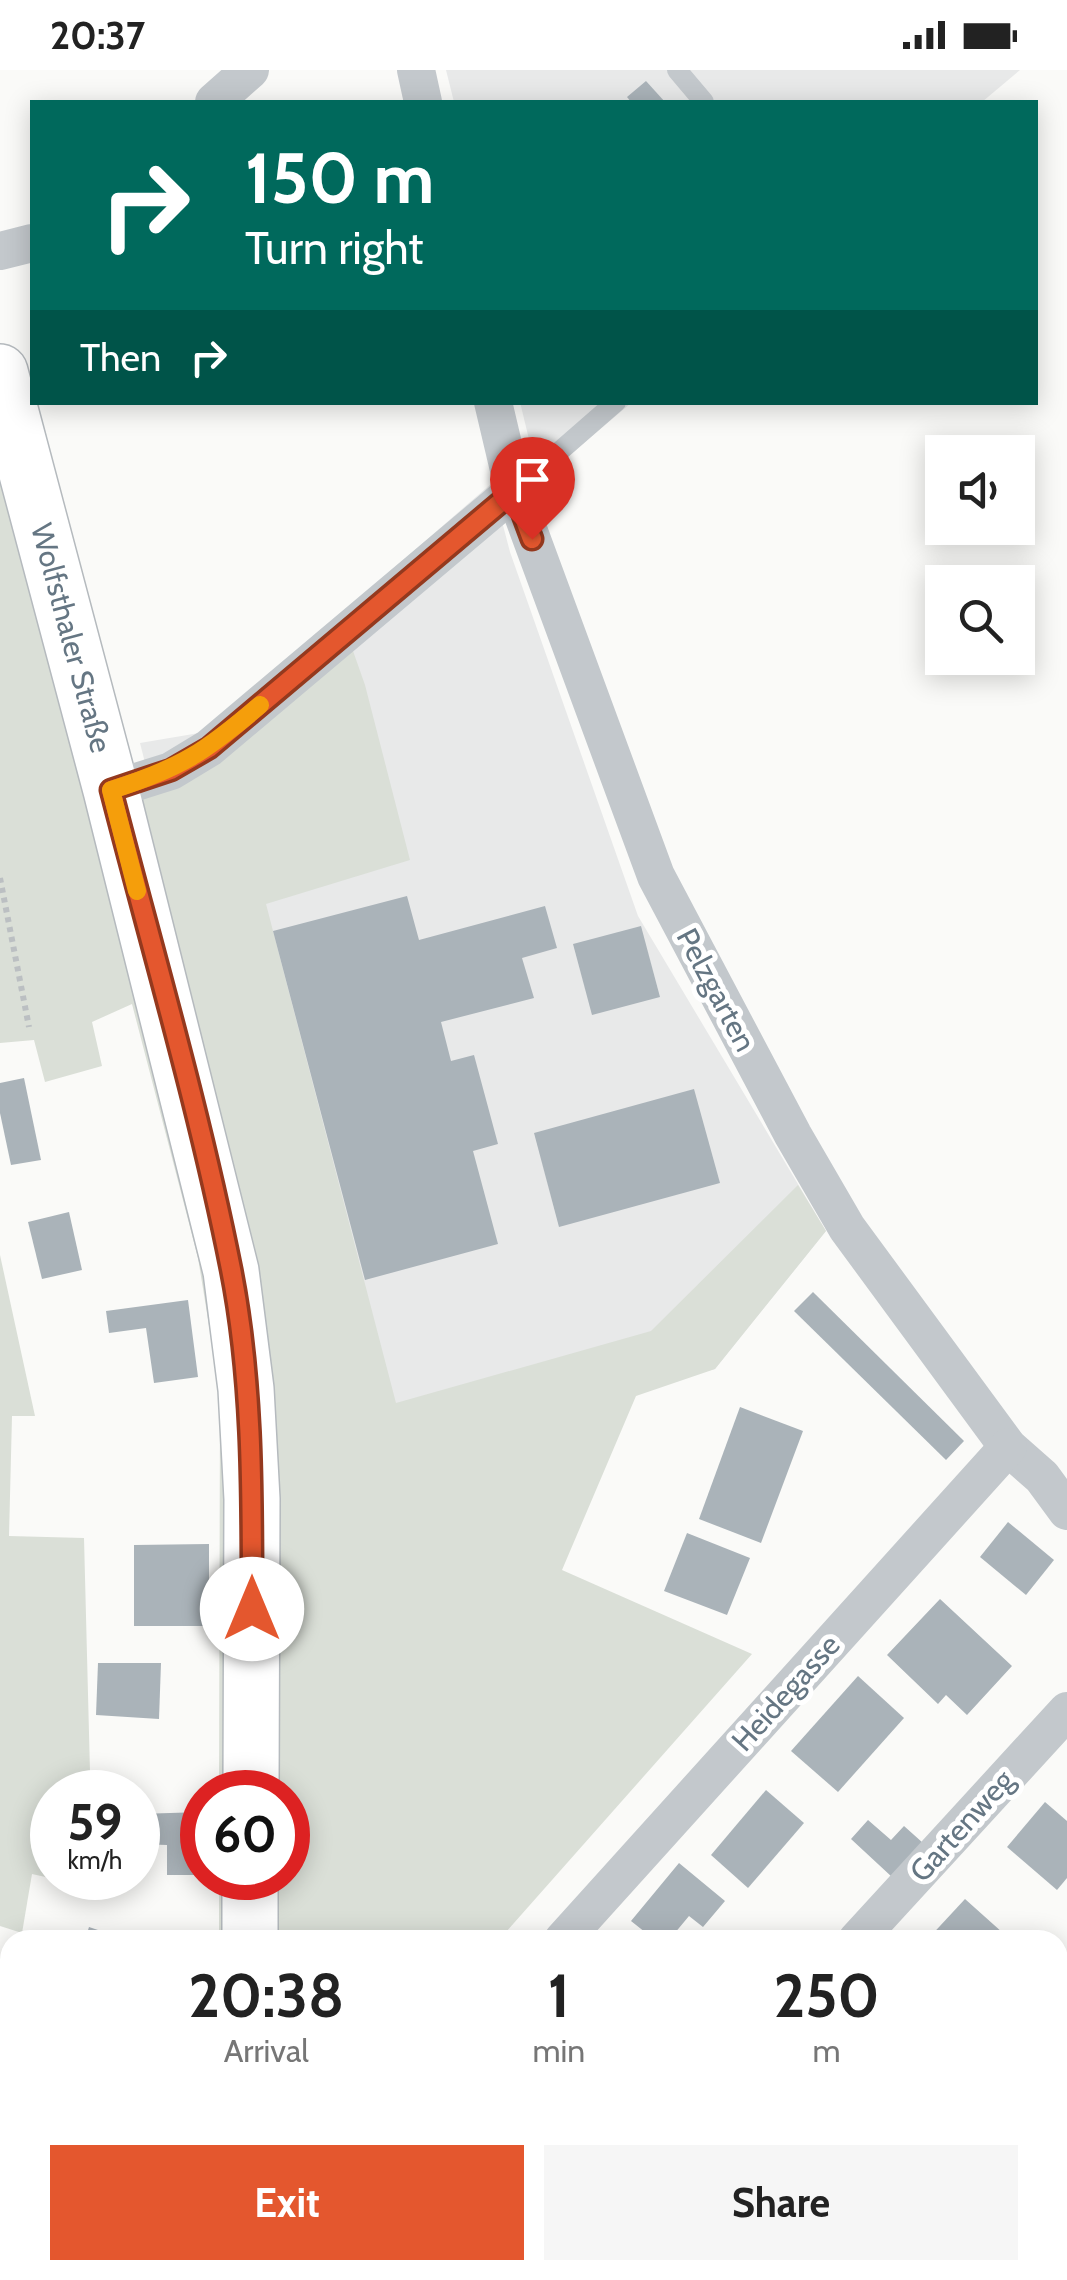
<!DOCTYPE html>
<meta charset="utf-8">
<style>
body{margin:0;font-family:Cabin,sans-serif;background:#f6f6f6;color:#222;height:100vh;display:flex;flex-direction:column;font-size:38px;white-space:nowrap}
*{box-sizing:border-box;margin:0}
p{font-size:32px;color:#767676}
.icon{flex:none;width:55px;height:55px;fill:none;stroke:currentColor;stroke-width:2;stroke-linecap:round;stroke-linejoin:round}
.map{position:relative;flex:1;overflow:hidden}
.panel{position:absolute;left:0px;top:1860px;width:1068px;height:350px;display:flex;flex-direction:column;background:#fff;border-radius:30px 30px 0 0;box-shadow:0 5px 25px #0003}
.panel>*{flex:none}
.top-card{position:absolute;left:30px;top:30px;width:1008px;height:305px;border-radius:0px;box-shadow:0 5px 25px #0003;background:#00695c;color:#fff;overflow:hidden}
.controls{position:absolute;left:925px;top:365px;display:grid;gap:20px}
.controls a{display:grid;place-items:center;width:110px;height:110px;border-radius:0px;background:#fff;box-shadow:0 5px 25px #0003;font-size:50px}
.speed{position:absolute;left:30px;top:1700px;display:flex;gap:20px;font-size:50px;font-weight:700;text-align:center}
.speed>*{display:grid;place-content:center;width:130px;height:130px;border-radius:50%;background:#fff;box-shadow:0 5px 25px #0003;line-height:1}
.speed small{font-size:25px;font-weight:400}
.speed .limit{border:15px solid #d22;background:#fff;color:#111}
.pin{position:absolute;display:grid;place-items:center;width:85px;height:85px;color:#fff;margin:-102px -42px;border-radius:50% 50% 50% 0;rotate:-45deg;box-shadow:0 0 10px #0007}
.pin .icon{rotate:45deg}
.me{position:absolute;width:110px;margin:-55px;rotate:0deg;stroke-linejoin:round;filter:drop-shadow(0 0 8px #0008)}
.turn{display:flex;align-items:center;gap:35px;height:210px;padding:0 50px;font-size:45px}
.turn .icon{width:130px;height:130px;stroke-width:2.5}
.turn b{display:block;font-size:70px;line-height:85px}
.then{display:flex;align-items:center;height:95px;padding:0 50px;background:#0003;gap:20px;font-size:38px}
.eta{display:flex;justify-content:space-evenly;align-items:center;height:170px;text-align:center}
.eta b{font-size:60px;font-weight:800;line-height:70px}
.cta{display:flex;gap:20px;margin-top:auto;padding:20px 50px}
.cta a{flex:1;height:115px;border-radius:0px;background:#e4572e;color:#fff;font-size:40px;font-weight:800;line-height:115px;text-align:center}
.cta a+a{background:#f6f6f6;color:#222}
.status{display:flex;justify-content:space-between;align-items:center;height:70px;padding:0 50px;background:#fff;direction:ltr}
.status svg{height:28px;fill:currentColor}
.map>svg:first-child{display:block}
</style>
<div class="status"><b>20:37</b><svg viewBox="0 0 49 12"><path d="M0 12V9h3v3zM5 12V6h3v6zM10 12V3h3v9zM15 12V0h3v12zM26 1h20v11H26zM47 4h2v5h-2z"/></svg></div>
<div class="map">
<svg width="1067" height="2210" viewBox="0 0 1067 2210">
<rect width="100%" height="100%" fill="#fafaf8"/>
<!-- built -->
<g fill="#e8e9e9">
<path d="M 446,0 L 1020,0 L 982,32 L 454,32 Z"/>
<path d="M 520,332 L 631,333 L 539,411 Z"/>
<path d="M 492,413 L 510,482 L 638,846 L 826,1161 L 715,1299 L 296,1410 L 180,831 L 140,673 L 205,662 Z"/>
</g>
<!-- green -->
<g fill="#dadfd7">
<path d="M 0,388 L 88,726 L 205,662 L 340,544 L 365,615 L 410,790 L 266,834 L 396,1333 L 651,1261 L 798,1115 L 826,1161 L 715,1299 L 636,1326 L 562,1500 L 752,1584 L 499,1870 L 219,1870 L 219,1808 L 288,1808 L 288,1722 L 219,1722 L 220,1323 L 198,1188 L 132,934 L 92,952 L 102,996 L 45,1012 L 34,970 L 0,973 Z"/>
<path d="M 0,1185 L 35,1346 L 12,1346 L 9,1466 L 84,1468 L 90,1702 L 86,1722 L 52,1722 L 52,1808 L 69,1808 L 68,1812 L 32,1804 L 22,1863 L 0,1856 Z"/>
</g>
<!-- building -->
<g fill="#aab3b9">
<path d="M 646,11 L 665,32 L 631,32 L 627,27 Z"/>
<path d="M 407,826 L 419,870 L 545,836 L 557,878 L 522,888 L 534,928 L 441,952 L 451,991 L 474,985 L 498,1074 L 473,1081 L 498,1174 L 365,1210 L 273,861 Z"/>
<path d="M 641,856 L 660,927 L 592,945 L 573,874 Z"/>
<path d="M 24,1008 L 41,1090 L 11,1095 L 0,1043 L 0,1013 Z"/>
<path d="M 694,1019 L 720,1113 L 559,1157 L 534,1063 Z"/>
<path d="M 69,1142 L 82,1200 L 42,1209 L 28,1152 Z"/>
<path d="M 813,1222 L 964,1371 L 946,1390 L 794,1241 Z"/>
<path d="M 188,1230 L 198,1307 L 154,1313 L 146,1258 L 109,1263 L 106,1241 Z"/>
<path d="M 740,1337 L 803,1361 L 761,1473 L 699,1449 Z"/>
<path d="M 1008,1452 L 1054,1490 L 1026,1525 L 980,1487 Z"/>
<path d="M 687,1463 L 750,1488 L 727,1545 L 664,1521 Z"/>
<path d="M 209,1474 L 209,1556 L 134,1556 L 134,1475 Z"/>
<path d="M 940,1529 L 1012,1596 L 967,1645 L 946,1625 L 938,1634 L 887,1585 Z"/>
<path d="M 98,1593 L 161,1593 L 159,1649 L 96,1645 Z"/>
<path d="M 858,1606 L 904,1648 L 838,1722 L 791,1681 Z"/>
<path d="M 766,1720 L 804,1753 L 748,1818 L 711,1785 Z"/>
<path d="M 1045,1732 L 1067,1751 L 1067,1808 L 1057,1820 L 1007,1777 Z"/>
<path d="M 202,1742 L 202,1805 L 167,1805 L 167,1775 L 138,1774 L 138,1744 Z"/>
<path d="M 868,1750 L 891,1770 L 904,1756 L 923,1773 L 892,1807 L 851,1769 Z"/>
<path d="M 679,1793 L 725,1831 L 703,1857 L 689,1846 L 669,1870 L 655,1870 L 631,1851 Z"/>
<path d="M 965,1829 L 1003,1863 L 997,1870 L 927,1870 Z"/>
<path d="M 89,1857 L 125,1869 L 125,1870 L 85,1870 Z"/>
<path d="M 0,2005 L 10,2007 L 10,2048 L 0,2045 Z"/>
<path d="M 0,2170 L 10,2173 L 10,2200 L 32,2200 L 29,2210 L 0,2210 Z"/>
<path d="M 318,2200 L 345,2200 L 356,2210 L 308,2210 Z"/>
<path d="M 414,2200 L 460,2200 L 450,2210 L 425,2210 Z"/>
<path d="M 577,2200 L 607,2200 L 616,2210 L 567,2210 Z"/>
<path d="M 626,2200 L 675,2200 L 684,2210 L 635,2210 Z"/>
<path d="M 938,2200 L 976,2200 L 965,2210 L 947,2210 Z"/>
</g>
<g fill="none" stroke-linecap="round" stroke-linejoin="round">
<defs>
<g id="primary">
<path d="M 0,302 L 111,720 L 231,1201 L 246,1319 L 252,1429 L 251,1722"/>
<path d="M 250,1870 L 250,1808"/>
<path d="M 222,2210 L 224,2200"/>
</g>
</defs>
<!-- primary casing -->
<use href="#primary" stroke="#b5babe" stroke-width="58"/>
<!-- path -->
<path stroke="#bbbfc2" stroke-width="6" stroke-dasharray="5 5" stroke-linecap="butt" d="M 0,808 L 29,957"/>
<!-- service -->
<g stroke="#c3c8cc" stroke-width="20">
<path d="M 677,0 L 704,32"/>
<path d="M 514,421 L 616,332"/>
</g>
<!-- minor -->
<g stroke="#c3c8cc" stroke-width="38">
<path d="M 416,0 L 423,32"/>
<path d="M 214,32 L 250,0"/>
<path d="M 0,181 L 32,173"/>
<path d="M 493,332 L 514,421 L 656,806 L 793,1065 L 847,1158 L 1008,1377 L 1042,1407 L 1067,1441"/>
<path d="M 111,720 L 171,701 L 209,678 L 514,421"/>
<path d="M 563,1870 L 1008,1377"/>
<path d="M 857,1870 L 1067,1641"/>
<path d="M 863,2200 L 872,2210"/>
<path d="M 106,2210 L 114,2200"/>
<path d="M 232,2210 L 258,2200"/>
<path d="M 500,2210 L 514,2200"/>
</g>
<!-- primary -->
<use href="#primary" stroke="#fff" stroke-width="55"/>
</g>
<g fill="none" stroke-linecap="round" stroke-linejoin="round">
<defs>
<path id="route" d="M 252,1539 C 252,1426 253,1310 231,1199 C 199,1038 152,879 111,720 L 171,700 L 209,678 L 514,421 L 532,469"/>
</defs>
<!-- route casing -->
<use href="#route" stroke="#94391e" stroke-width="25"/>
<!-- route -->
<use href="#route" stroke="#e4572e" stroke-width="18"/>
<!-- slow -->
<path stroke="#f59e0b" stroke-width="18" d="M 137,821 L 111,720 C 181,698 205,682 260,635"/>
</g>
<g text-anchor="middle" stroke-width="10" stroke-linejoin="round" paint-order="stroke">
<!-- street labels -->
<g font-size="30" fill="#657683" stroke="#fff">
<text transform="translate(71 568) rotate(75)" y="10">Wolfsthaler Straße</text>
<text transform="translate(716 920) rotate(62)" y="10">Pelzgarten</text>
<text transform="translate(786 1623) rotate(-48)" y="10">Heidegasse</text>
<text transform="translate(962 1756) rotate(-48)" y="10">Gartenweg</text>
</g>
</g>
</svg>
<div class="controls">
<a><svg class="icon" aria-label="sound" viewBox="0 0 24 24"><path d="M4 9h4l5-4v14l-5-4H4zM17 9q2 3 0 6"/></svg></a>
<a><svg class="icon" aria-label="search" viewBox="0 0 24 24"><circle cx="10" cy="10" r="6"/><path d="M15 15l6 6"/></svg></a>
</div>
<div class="speed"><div>59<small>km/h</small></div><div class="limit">60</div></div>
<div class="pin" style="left:532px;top:469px;background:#d93025"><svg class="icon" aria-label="arrive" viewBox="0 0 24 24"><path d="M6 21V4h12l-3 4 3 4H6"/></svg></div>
<svg class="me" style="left:252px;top:1539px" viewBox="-20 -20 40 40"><circle r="19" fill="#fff"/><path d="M0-13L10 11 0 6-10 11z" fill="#e4572e"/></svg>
<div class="top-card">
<div class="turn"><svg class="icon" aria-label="right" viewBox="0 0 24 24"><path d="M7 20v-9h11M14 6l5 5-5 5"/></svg><div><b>150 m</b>Turn right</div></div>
<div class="then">Then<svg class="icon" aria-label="right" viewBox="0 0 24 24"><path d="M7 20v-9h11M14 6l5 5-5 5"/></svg></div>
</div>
<section class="panel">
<div class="eta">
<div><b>20:38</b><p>Arrival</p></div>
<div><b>1</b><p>min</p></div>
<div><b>250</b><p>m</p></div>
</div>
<div class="cta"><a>Exit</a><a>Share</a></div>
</section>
</div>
